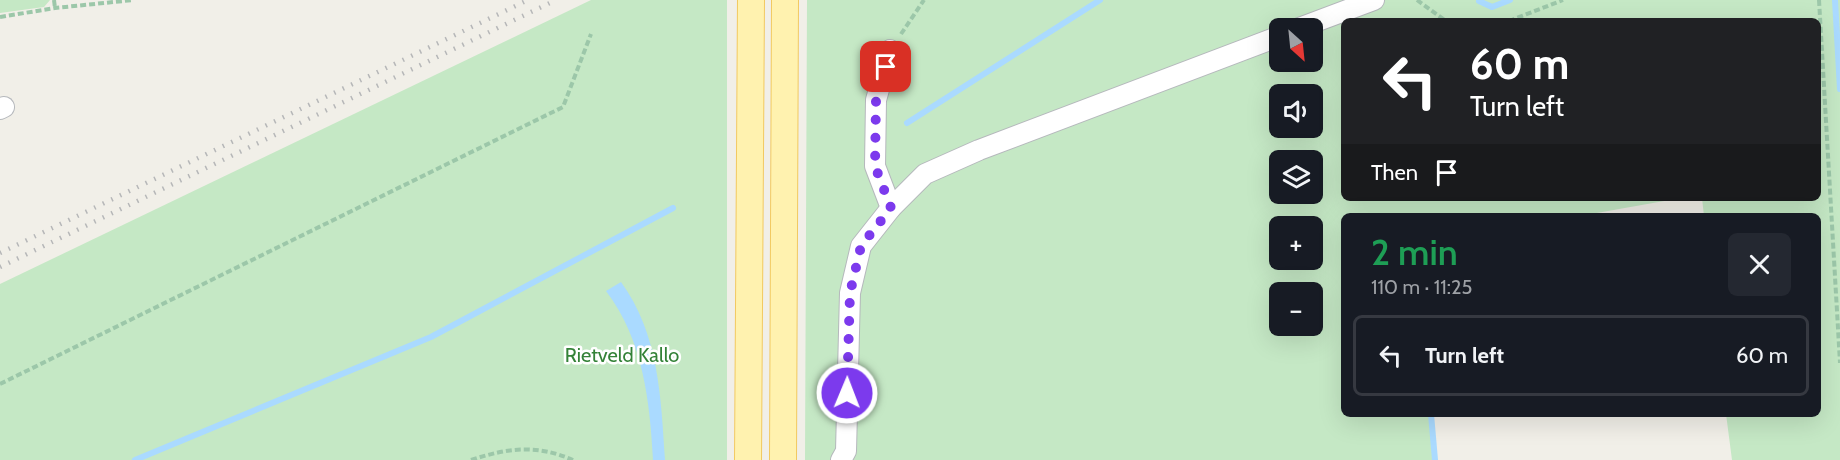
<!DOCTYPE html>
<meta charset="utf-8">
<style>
body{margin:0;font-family:Cabin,sans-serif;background:#242831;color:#f1f3f6;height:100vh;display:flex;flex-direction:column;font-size:22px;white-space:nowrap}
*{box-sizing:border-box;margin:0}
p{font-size:20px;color:#9ea1a6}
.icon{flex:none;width:33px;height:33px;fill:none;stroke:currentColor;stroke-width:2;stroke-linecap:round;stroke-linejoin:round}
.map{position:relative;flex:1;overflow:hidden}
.panel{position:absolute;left:1341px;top:213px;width:480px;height:204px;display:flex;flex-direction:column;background:#171b24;border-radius:9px;box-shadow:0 6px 24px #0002}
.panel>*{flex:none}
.banner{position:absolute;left:1341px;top:18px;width:480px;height:183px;border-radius:9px;box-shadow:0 6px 24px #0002;background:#202124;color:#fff;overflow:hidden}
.needle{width:39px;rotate:153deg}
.buttons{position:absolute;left:1269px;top:18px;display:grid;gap:12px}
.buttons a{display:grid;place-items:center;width:54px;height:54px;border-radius:9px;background:#171b24;box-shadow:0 6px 24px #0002;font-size:30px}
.pin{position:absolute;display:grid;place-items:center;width:51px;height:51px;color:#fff;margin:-26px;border-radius:12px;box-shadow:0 3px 9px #0006}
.me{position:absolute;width:66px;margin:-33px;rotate:1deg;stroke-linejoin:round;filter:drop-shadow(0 0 4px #0008)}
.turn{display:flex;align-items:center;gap:21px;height:126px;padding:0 30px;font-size:27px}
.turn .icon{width:78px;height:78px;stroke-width:2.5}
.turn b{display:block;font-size:42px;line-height:51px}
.then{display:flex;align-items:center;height:57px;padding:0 30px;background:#0003;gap:12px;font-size:22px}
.round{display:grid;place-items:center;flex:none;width:63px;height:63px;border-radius:9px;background:#242831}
.head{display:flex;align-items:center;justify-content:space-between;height:102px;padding:0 30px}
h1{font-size:36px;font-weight:600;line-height:45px;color:#1e9e55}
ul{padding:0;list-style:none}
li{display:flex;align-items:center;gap:18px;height:81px;margin:0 12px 9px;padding:0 18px;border:3px solid #363941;border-radius:9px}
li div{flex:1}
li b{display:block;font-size:22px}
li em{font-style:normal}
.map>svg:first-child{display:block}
</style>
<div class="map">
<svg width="1840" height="460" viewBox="0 0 1840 460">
<rect width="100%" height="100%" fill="#f1efe8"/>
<!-- green -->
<g fill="#c5e8c5" fill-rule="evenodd">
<path d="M 0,0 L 50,0 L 44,7 L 0,13 Z"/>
<path d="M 591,0 L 727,0 L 727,460 L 0,460 L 0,284 Z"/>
<path d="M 807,0 L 1840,0 L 1840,460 L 1732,460 L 1726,414 L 1818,414 L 1818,216 L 1704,216 L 1702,198 L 1818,198 L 1818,21 L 1344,21 L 1344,198 L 1681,198 L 1580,216 L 1344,216 L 1344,414 L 1431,414 L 1435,460 L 805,460 ZM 1280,28 L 1312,28 L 1312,62 L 1280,62 ZM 1280,94 L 1312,94 L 1312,128 L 1280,128 ZM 1280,160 L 1312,160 L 1312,194 L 1280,194 ZM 1280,226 L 1312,226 L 1312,260 L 1280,260 ZM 1280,292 L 1312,292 L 1312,326 L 1280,326 Z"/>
</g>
<!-- water -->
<path fill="#aadaff" d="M 621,282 C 659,334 661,398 665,460 L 653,460 C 650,402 643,339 606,291 Z"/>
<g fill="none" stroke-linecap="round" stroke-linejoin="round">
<!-- stream -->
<g stroke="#aadaff" stroke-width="6">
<path d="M 1835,0 L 1840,89"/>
<path d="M 1479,1 L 1492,7 L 1510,0"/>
<path d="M 907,123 L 1100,0"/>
<path d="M 1431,414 L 1435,460"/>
<path d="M 135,460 L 431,337 L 673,208"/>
</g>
<defs>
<g id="minor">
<path d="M 1299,28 L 1374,0"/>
<path d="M 890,50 L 876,100 L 875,166 L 891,208"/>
<path d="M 0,109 L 4,107"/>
<path d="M 841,460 L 846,451 L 850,293 L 861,246 L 891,208 L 925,174 L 979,150 L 1280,36"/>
</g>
<g id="major">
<path d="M 748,460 L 751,0"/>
<path d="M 783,460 L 785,0"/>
</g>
</defs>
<!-- minor casing -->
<use href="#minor" stroke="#b5b8bc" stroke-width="22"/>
<!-- major casing -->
<use href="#major" stroke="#f2c960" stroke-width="28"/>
<!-- path -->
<g stroke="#9cc7a9" stroke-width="4" stroke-dasharray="6 3" stroke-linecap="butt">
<path d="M 54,0 L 55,8"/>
<path d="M 1417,0 L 1446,21"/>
<path d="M 1819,0 L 1840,363"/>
<path d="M 0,17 L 55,8 L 133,0"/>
<path d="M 1509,21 L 1563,0"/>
<path d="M 901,34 L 924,0"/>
<path d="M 0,384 L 563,107 L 591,34"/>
<path d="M 471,460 C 508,448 536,444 573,460"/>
</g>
<!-- minor -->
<use href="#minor" stroke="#fff" stroke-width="20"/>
<!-- major -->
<use href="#major" stroke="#fff2af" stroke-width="26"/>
<!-- rail -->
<g stroke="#b6b7b8" stroke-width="4.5" stroke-dasharray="1.5 8" stroke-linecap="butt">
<path d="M 0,253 L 528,0"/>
<path d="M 0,267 L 556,0"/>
</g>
</g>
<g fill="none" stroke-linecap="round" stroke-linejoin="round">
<!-- route -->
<path stroke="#7c3aed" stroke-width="10" stroke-dasharray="0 18" d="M 847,393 L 850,293 L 861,246 L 891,208 L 875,166 L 876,100 L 886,67"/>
</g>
<g text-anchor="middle" stroke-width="5" stroke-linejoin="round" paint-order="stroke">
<!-- park labels -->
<g font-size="20" fill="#348238" stroke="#fff">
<text x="622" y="362">Rietveld Kallo</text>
</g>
</g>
</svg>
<div class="buttons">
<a><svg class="needle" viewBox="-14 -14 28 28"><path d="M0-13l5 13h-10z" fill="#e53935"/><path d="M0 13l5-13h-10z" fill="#9ea1a6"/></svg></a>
<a><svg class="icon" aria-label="sound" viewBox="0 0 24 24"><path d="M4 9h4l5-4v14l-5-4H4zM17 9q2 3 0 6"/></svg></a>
<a><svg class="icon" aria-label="layers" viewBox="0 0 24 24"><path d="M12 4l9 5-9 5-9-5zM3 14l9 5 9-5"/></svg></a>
<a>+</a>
<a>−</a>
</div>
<div class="pin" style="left:886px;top:67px;background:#d93025"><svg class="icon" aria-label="arrive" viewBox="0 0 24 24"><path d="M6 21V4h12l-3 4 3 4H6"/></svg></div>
<svg class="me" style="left:847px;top:393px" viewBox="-20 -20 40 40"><circle r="17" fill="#7c3aed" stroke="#fff" stroke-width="3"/><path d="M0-11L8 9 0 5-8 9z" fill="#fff"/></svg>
<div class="banner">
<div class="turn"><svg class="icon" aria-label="left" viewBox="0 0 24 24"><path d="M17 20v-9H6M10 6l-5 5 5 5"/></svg><div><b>60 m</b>Turn left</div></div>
<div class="then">Then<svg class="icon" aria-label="arrive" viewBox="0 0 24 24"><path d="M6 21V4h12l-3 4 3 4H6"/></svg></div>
</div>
<section class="panel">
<div class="head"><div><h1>2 min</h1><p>110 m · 11:25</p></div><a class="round"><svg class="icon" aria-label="close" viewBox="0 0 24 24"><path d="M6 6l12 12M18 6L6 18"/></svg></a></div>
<ul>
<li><svg class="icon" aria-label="left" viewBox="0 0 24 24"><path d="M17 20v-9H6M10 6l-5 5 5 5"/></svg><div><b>Turn left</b></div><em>60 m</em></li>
</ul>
</section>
</div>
